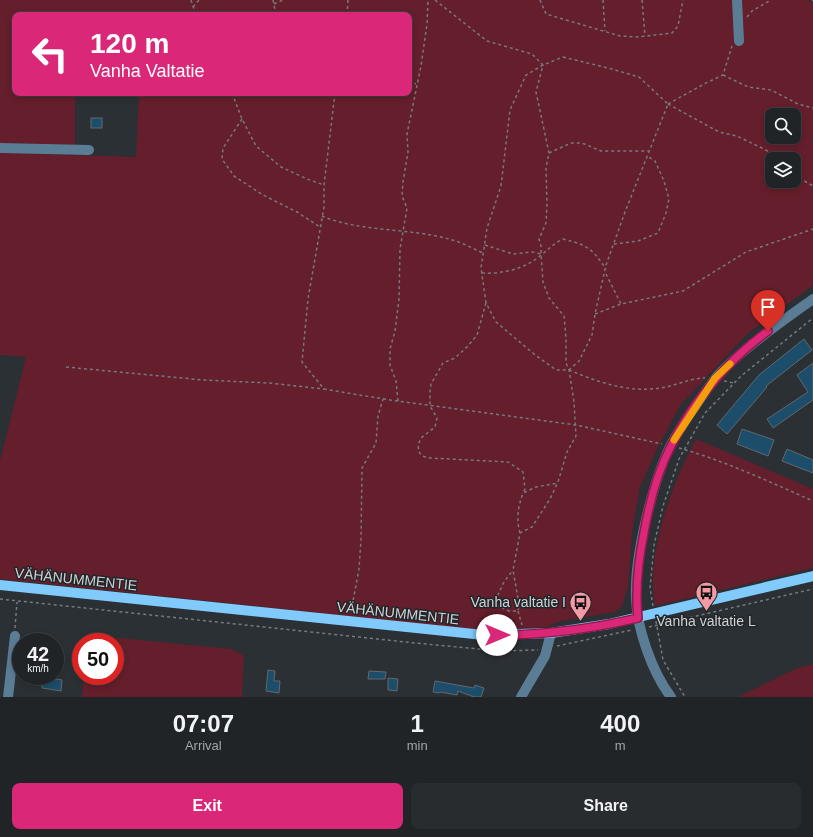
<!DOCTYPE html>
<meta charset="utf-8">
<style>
body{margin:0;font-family:Helvetica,sans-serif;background:#282c2f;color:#f1f3f6;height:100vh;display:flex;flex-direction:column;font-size:15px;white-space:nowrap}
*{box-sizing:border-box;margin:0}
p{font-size:13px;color:#a2a4a7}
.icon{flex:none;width:22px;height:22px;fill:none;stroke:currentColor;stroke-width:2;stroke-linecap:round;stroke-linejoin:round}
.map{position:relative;height:697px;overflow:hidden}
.drawer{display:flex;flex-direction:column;background:#202427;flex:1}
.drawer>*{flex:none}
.banner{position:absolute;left:12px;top:12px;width:400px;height:84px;border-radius:8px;box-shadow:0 2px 6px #0003,0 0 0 1px #3d4144;background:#db2777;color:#fff;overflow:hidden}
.buttons{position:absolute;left:765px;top:108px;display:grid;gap:8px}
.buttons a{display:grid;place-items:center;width:36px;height:36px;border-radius:8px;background:#202427;box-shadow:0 2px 6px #0003,0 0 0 1px #3d4144;font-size:20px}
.speed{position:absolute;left:12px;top:633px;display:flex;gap:8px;font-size:20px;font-weight:700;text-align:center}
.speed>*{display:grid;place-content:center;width:52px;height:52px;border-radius:50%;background:#202427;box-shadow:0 2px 6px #0003,0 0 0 1px #3d4144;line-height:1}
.speed small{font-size:10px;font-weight:400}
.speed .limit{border:6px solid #d22;background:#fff;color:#111}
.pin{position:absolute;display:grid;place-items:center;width:34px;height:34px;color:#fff;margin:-41px -17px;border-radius:50% 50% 50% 0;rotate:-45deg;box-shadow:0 0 4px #0007}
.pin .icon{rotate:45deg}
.me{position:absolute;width:44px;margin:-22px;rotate:90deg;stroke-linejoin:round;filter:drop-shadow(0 0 3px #0008)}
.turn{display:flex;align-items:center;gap:14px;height:84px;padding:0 12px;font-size:18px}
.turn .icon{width:52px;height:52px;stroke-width:2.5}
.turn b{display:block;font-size:28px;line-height:34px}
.eta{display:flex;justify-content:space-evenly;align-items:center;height:68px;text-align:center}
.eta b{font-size:24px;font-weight:700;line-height:28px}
.action{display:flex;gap:8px;margin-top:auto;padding:8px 12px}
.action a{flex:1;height:46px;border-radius:8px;background:#db2777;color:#fff;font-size:16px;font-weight:700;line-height:46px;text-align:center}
.action a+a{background:#282c2f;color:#f1f3f6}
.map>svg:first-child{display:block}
</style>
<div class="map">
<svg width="813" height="697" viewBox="0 0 813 697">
<rect width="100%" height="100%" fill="#2b3034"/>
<!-- green -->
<g fill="#651e2b" fill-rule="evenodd">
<path d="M 0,0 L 807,0 L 813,3 L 813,285 L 747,334 L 681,404 L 655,453 L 640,487 L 632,533 L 628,587 L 622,606 L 615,612 L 561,621 L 546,627 L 482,630 L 0,579 L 0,461 L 26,357 L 0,355 L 0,153 L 136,157 L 139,93 L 409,93 L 409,15 L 15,15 L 15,93 L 75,93 L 75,145 L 0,143 ZM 772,115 L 794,115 L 794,137 L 772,137 ZM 772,159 L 794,159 L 794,181 L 772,181 Z"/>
<path d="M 696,439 L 813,489 L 813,568 L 655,606 C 645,555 672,484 696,439 Z"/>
<path d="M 88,635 L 232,649 L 244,656 L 242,697 L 82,697 L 84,676 L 115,676 L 115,642 L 87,642 Z"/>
<path d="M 813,664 L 813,697 L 738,697 L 793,670 Z"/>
</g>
<!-- building -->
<g fill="#1c4d6b" stroke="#62686d">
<rect x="91" y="118" width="11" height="10"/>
<path d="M 804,339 L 812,350 L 766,386 L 767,387 L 727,434 L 717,425 L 759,375 Z"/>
<path d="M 813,363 L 813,400 L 773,428 L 767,419 L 808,392 L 797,375 Z"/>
<path d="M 742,429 L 774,440 L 768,456 L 737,444 Z"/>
<path d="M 787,449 L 813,460 L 813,473 L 782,461 Z"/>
<path d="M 268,670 L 275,671 L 274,681 L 280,681 L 279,693 L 266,691 Z"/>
<path d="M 369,671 L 386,672 L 385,679 L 368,679 Z"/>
<path d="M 35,676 L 50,677 L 50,678 L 62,680 L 61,691 L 42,688 L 42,685 L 34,684 Z"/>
<path d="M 388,678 L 398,679 L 397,691 L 388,690 Z"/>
<path d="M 435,681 L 474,688 L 475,685 L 484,688 L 481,697 L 474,697 L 458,691 L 457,695 L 440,692 L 439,693 L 433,692 Z"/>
</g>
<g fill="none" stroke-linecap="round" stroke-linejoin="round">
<!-- path -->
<g stroke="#767a7d" stroke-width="1.5" stroke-dasharray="3 3" stroke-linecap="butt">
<path d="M 191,0 L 196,15"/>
<path d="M 273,0 L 276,15"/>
<path d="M 435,0 L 487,41 L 532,54 L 543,65 L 536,92 L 549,153 L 546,168 L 547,205 L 546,223 L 539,239 L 541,246 L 541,254"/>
<path d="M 540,0 L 546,14 L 620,36 L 638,37 L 672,33 L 678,26 L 683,0"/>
<path d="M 603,0 L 605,31"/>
<path d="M 642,0 L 645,36"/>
<path d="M 812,0 L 813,1"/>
<path d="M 274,4 L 283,0"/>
<path d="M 193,7 L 199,0"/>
<path d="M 347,15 L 348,0"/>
<path d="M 747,17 L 752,11 L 771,0"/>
<path d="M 563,57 L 608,68 L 639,77 L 668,104 L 625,212 L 606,265 L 595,314 L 592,335 L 579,361 L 569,370 L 556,370 L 534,354 L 496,322 L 486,303 L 481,268 L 487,228 L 501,186 L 510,110 L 526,75 L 543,65 Z"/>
<path d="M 723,75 L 748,87 L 771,90 L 798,104 L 813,108"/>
<path d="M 409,81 L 416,84"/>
<path d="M 232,93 L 242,119 L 256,146 L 281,167 L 307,179 L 324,185"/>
<path d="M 335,93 L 324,185 L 324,207 L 308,299 L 302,362 L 324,389 L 390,400 L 576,425 L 662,444"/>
<path d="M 668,104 L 704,84 L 723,75 L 732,46"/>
<path d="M 668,104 L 719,132 L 737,136 L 766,150 L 778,159"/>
<path d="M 242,119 L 223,148 L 222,159 L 234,176 L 263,195 L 297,212 L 320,227"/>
<path d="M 549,153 L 571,143 L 582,143 L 601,151 L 649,151"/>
<path d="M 794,175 L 813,186"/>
<path d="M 322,216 C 359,232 410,228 449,239 C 461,242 472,248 483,253"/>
<path d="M 614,244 L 638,241 L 658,233 L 666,213 L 669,199 L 664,181 L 655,161 L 647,156"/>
<path d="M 485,245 L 513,254 L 532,252 L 541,254 L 543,282 L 549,298 L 564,316 L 566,338 L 566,363 L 569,370 L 574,402 L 576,436 L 567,452 L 558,482 L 550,499 L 532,527 L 520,533 L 513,570 L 519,604 L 518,611 L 509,611 L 498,606 L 496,599 L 504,582 L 513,570"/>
<path d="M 482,273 C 499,274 521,270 536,259 C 546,252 551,245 563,239 C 587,245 592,248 606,269"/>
<path d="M 606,274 L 621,304"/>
<path d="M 486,303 L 477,335 L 468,346 L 455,358 L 443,363 L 431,384 L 430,392 L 430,406 L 437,418 L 435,427 L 421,438 L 418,445 L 419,452 L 422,456 L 430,458 L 508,462 L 523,472 L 525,489 L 523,493"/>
<path d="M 595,314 L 621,304 L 683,291 L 746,252 L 813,229"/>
<path d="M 66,367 L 203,380 L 269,383 L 324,389"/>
<path d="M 569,370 C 598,382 628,393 660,388 C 675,386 690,378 705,378"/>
<path d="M 724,381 L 734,383"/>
<path d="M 398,401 L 396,381 L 390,365 L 390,349 L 395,331 L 399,299 L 400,249 L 407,208 L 402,196 L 403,182 L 408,152 L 407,134 L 421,66 L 427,24 L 428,0"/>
<path d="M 679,448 C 725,461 770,482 813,501"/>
<path d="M 520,533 C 516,519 518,507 523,493 L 536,487 L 558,483"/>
<path d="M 0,599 L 415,643 L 500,651 L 538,650"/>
<path d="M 653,606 L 650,588 L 654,545 L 663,506 L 679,459 L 705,413 L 741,376 L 813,318"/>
<path d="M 518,611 L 522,625"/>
<path d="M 351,612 L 359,569 L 361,540 L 362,468 L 376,443 L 378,416 L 383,399"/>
<path d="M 656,621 L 663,660 L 685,697"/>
<path d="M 649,627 L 813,589"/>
<path d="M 15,628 L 17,602"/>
<path d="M 557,646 L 632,630"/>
</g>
<!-- minor -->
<g stroke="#5a7d95" stroke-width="10">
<path d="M 737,0 L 739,41"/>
<path d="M 0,148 L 89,150"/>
<path d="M 8,697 L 15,636"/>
<path d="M 521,697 L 545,656 L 551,633"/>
<path d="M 671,697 C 652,672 637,629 636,598 C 634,558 653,480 671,445 C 683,422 699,400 715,379 C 721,371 730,363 738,356 C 762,335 788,317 813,299"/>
</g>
<!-- major -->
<path stroke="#80cbfc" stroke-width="10" d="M 0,585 L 484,635 L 551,633 L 609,624 L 813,576"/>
</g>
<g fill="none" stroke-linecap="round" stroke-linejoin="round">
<defs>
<path id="route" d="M 497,635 C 545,635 591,629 638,618 C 635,589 638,562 644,533 C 649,504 657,473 671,446 C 693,401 728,360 768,331"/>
</defs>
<!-- route casing -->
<use href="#route" stroke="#8e194d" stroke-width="10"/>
<!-- route -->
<use href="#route" stroke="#db2777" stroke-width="7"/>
<!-- slow -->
<path stroke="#f59e0b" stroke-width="7" d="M 674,440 L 715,378 L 730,364"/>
</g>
<!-- icons -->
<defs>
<symbol id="bus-pin" viewBox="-11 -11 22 30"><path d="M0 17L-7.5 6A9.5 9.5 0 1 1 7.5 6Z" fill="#f49aa4" stroke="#21262a"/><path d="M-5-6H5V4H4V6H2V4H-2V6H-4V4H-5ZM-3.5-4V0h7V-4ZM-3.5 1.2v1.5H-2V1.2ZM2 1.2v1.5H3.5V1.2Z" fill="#111"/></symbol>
</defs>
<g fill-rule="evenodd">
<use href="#bus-pin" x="694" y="580" width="25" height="34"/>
<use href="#bus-pin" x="568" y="590" width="25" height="34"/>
</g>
<g text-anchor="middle" stroke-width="3" stroke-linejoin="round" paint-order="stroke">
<!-- street labels -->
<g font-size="14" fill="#cfd2d4" stroke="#21262a">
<text transform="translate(76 579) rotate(6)" y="5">VÄHÄNUMMENTIE</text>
<text transform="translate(398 613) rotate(6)" y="5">VÄHÄNUMMENTIE</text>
</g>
<!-- poi labels -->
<g font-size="14" fill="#cfd2d4" stroke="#21262a" text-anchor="end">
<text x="566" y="607">Vanha valtatie I</text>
<text x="706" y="626" text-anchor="middle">Vanha valtatie L</text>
</g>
</g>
</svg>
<div class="buttons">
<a><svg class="icon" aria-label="search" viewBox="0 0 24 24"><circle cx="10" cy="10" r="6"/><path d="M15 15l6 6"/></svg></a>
<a><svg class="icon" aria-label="layers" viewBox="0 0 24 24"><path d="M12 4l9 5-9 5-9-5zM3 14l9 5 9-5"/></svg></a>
</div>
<div class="speed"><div>42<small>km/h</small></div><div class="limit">50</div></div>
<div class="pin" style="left:768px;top:331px;background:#d93025"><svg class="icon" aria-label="arrive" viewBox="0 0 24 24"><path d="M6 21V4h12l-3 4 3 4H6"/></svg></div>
<svg class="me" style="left:497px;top:635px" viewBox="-20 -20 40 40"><circle r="19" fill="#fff"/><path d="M0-13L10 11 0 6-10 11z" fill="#db2777"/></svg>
<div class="banner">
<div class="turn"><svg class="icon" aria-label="left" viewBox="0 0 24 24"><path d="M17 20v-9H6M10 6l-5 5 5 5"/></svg><div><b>120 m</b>Vanha Valtatie</div></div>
</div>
</div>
<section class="drawer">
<div class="eta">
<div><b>07:07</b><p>Arrival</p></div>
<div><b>1</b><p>min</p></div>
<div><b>400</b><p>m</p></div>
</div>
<div class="action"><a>Exit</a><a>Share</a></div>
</section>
